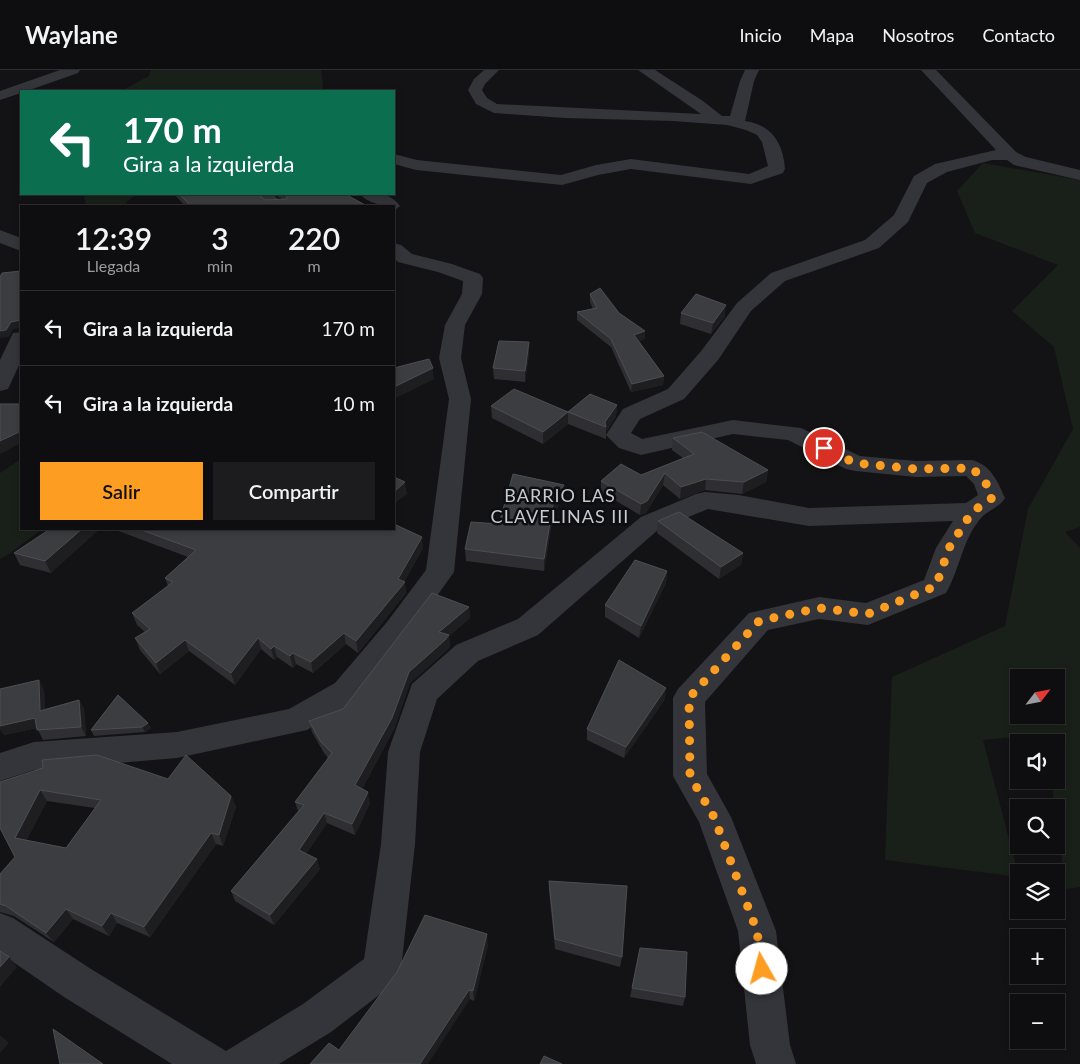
<!DOCTYPE html>
<html lang="es">
<meta charset="utf-8">
<style>
body{margin:0;font-family:Lato,sans-serif;background:#1c1c1e;color:#f1f3f6;height:100vh;display:flex;flex-direction:column;font-size:19px;white-space:nowrap}
*{box-sizing:border-box;margin:0}
p{font-size:16px;color:#9b9c9f}
.icon{flex:none;width:28px;height:28px;fill:none;stroke:currentColor;stroke-width:2;stroke-linecap:round;stroke-linejoin:round}
.map{position:relative;flex:1;overflow:hidden}
.panel{position:absolute;left:20px;top:135px;width:375px;height:325px;display:flex;flex-direction:column;background:#0e0e10;border-radius:0px;box-shadow:0 2px 8px #0003,0 0 0 1px #2e2e30}
.panel>*{flex:none}
.banner{position:absolute;left:20px;top:20px;width:375px;height:105px;border-radius:0px;box-shadow:0 2px 8px #0003,0 0 0 1px #2e2e30;background:#0b6e4f;color:#fff;overflow:hidden}
.needle{width:32px;rotate:58deg}
.buttons{position:absolute;left:1010px;top:599px;display:grid;gap:10px}
.buttons a{display:grid;place-items:center;width:55px;height:55px;border-radius:0px;background:#0e0e10;box-shadow:0 2px 8px #0003,0 0 0 1px #2e2e30;font-size:25px}
.pin{position:absolute;display:grid;place-items:center;width:42px;height:42px;color:#fff;margin:-21px;border:2px solid #fff;border-radius:50%;box-shadow:0 1px 5px #0007}
.me{position:absolute;width:55px;margin:-28px;rotate:353deg;stroke-linejoin:round;filter:drop-shadow(0 0 4px #0008)}
.turn{display:flex;align-items:center;gap:18px;height:105px;padding:0 20px;font-size:22px}
.turn .icon{width:65px;height:65px;stroke-width:2.5}
.turn b{display:block;font-size:35px;line-height:42px}
.eta{display:flex;justify-content:space-evenly;align-items:center;height:85px;text-align:center}
.eta b{font-size:30px;font-weight:600;line-height:35px}
.primary-button{display:flex;gap:10px;margin-top:auto;padding:10px 20px}
.primary-button a{flex:1;height:58px;border-radius:0px;background:#fd9d22;color:#111;font-size:20px;font-weight:600;line-height:58px;text-align:center}
.primary-button a+a{background:#1c1c1e;color:#f1f3f6}
ul{padding:0;list-style:none}
li{display:flex;align-items:center;gap:15px;height:75px;padding:0 20px;border-top:1px solid #2e2e30}
li div{flex:1}
li b{display:block;font-size:19px}
li em{font-style:normal}
header{display:flex;align-items:center;gap:30px;box-sizing:border-box;height:70px;padding:0 25px;background:#0e0e10;border-bottom:1px solid #2e2e30}
header strong{font-size:24px}
nav{display:flex;gap:28px;margin-inline-start:auto;font-size:18px}
.map>svg:first-child{display:block}
</style>
<header>
<strong>Waylane</strong>
<nav><a>Inicio</a><a>Mapa</a><a>Nosotros</a><a>Contacto</a></nav>
</header>
<div class="map">
<svg width="1080" height="994" viewBox="0 0 1080 994">
<rect width="100%" height="100%" fill="#131315"/>
<!-- green -->
<g fill="#192019" fill-rule="evenodd">
<path d="M 151,0 L 321,0 L 323,13 L 322,21 L 121,21 L 149,6 Z"/>
<path d="M 983,93 L 1080,110 L 1080,457 L 1065,462 L 1080,478 L 1080,817 L 1066,819 L 1051,710 L 1056,710 L 1056,672 L 1046,672 L 1045,664 L 983,670 L 1019,807 L 885,790 L 892,607 L 1005,556 L 1028,439 L 1073,359 L 1054,277 L 1012,241 L 1058,195 L 975,163 L 957,121 ZM 1019,608 L 1056,608 L 1056,645 L 1019,645 Z"/>
<path d="M 83,124 L 137,124 L 125,133 L 135,136 L 45,136 L 86,134 Z"/>
<path d="M 21,389 L 21,459 L 42,459 L 9,484 L 0,489 L 0,403 Z"/>
</g>
<g fill="none" stroke-linecap="round" stroke-linejoin="round">
<!-- minor -->
<g fill="#33353a" fill-rule="evenodd">
<path d="M 60,0 L 80,0 L 78,3 L 27,21 L 21,21 L 21,23 L 0,30 L 0,21 Z"/>
<path d="M 484,0 L 499,0 L 485,14 L 482,20 L 487,28 L 497,34 L 701,44 L 638,0 L 655,0 L 703,31 L 722,46 L 730,46 L 740,11 L 745,0 L 759,0 L 754,11 L 745,51 C 772,55 783,73 785,99 L 783,103 L 751,114 L 631,99 L 598,105 L 562,115 L 416,100 L 394,94 L 394,84 L 417,90 L 561,105 L 596,95 L 631,89 L 749,104 L 768,96 L 762,72 L 757,65 L 746,60 L 727,55 L 673,51 L 565,48 L 494,43 L 476,34 L 468,20 L 474,9 Z"/>
<path d="M 921,0 L 936,0 L 1016,82 L 1026,87 L 1080,100 L 1080,110 L 1014,95 L 1007,90 L 992,90 L 947,102 L 927,113 L 908,152 L 879,178 L 785,211 L 751,241 L 718,290 L 684,329 L 640,349 L 631,363 L 642,369 L 733,350 L 801,358 L 860,386 L 916,391 L 972,390 C 991,395 998,412 1005,428 C 999,438 988,440 981,448 C 962,470 960,499 946,523 L 868,555 L 819,549 L 768,560 L 705,632 L 707,704 L 731,747 L 776,861 L 790,975 L 796,994 L 756,994 L 750,975 L 738,861 L 699,752 L 673,706 L 673,628 L 678,619 L 749,543 L 819,527 L 866,533 L 924,510 L 936,478 L 953,451 L 809,456 L 708,439 L 659,459 L 538,565 L 478,591 L 437,629 L 420,682 L 415,774 L 401,899 L 396,912 L 331,962 L 279,994 L 172,994 L 64,927 L 0,883 L 0,843 L 13,848 L 91,899 L 226,981 L 303,934 L 364,889 L 381,774 L 388,682 L 412,614 L 456,575 L 518,549 L 641,447 L 696,424 L 705,422 L 739,425 L 809,438 L 966,433 L 978,425 L 974,414 L 966,406 L 916,407 L 855,401 L 846,399 L 788,370 L 733,364 L 641,385 L 619,378 L 606,365 L 623,339 L 668,319 L 702,280 L 737,233 L 771,203 L 865,170 L 894,145 L 914,106 L 935,94 L 996,80 Z"/>
<path d="M 252,124 L 272,124 L 287,136 L 267,136 Z"/>
<path d="M 360,124 C 376,123 390,122 400,136 L 394,141 L 394,136 C 383,136 367,133 360,124 Z"/>
<path d="M 0,160 L 21,168 L 21,181 L 0,173 Z"/>
<path d="M 394,173 L 401,175 L 412,184 L 452,194 L 480,204 L 483,208 L 482,224 L 465,255 L 461,288 L 471,329 L 454,502 L 407,568 L 357,631 L 307,660 L 177,688 L 34,700 L 0,711 L 0,683 L 34,672 L 177,662 L 289,639 L 335,613 L 387,552 L 426,500 L 449,329 L 439,288 L 445,255 L 462,224 L 463,211 L 438,202 L 398,192 L 394,188 Z"/>
<path d="M 21,262 L 21,291 L 8,319 L 0,321 L 0,290 L 13,263 Z"/>
</g>
</g>
<!-- wall -->
<g fill="#2f2f33" fill-rule="evenodd">
<path d="M 174,124 L 257,124 L 265,130 L 282,129 L 278,127 L 278,124 L 352,124 L 350,127 L 367,136 L 185,136 Z"/>
<path d="M 590,224 L 619,243 L 645,269 L 639,271 L 664,306 L 663,315 L 631,322 L 611,277 L 577,250 L 577,242 L 593,239 L 590,232 Z"/>
<path d="M 681,243 L 725,246 L 711,264 L 680,254 Z"/>
<path d="M 529,284 L 525,312 L 494,309 L 493,298 Z"/>
<path d="M 617,335 L 616,346 L 606,362 L 606,369 L 568,354 L 543,374 L 492,348 L 491,336 L 568,342 Z"/>
<path d="M 673,368 L 768,400 L 766,412 L 742,424 L 705,420 L 680,429 L 663,415 L 646,443 L 640,445 L 601,422 L 601,411 L 641,405 L 683,388 L 672,380 Z"/>
<path d="M 563,427 L 553,446 L 544,501 L 466,491 L 465,479 L 499,454 Z"/>
<path d="M 658,451 L 743,483 L 741,495 L 719,509 L 657,463 Z"/>
<path d="M 50,459 L 51,503 L 20,495 L 14,483 Z"/>
<path d="M 113,459 L 240,459 L 423,478 L 404,512 L 406,523 L 358,583 L 346,574 L 313,603 L 296,594 L 293,598 L 277,587 L 274,590 L 261,579 L 235,615 L 189,581 L 160,604 L 140,580 L 135,568 L 145,562 L 137,555 L 132,543 L 168,516 L 165,508 L 188,487 Z"/>
<path d="M 667,501 L 666,513 L 639,568 L 605,547 L 605,535 Z"/>
<path d="M 469,537 L 470,548 L 449,566 L 450,576 L 446,581 L 410,613 L 394,659 L 362,719 L 370,733 L 355,765 L 327,753 L 306,784 L 320,799 L 274,855 L 235,831 L 231,821 L 298,741 L 295,732 L 328,688 L 324,683 L 312,662 L 309,651 L 343,639 Z"/>
<path d="M 44,620 L 45,639 L 79,630 L 84,639 L 86,666 L 43,670 L 37,658 L 4,665 Z"/>
<path d="M 118,625 L 151,658 L 145,662 L 94,666 L 91,660 Z"/>
<path d="M 665,629 L 624,688 L 587,670 L 587,659 Z"/>
<path d="M 168,709 L 231,726 L 236,737 L 223,776 L 216,774 L 150,867 L 117,853 L 109,866 L 73,849 L 54,872 L 14,846 L 0,842 L 0,804 L 15,787 L 0,712 ZM 47,731 L 95,738 L 66,778 L 26,771 Z"/>
<path d="M 549,811 L 622,887 L 620,897 L 555,879 L 549,821 Z"/>
<path d="M 488,875 L 474,931 L 470,929 L 310,994 L 339,980 Z"/>
<path d="M 632,918 L 685,927 L 683,936 L 630,927 Z"/>
</g>
<!-- shaded-wall -->
<g fill="#1e1e21">
<path d="M 345,124 L 352,124 L 346,132 Z"/>
<path d="M 726,235 L 725,246 L 711,264 L 713,253 Z"/>
<path d="M 21,250 L 21,258 L 13,259 L 9,267 L 0,268 L 0,261 L 11,252 Z"/>
<path d="M 645,261 L 645,269 L 634,273 L 634,265 Z"/>
<path d="M 529,272 L 529,284 L 525,312 L 525,301 Z"/>
<path d="M 433,298 L 434,309 L 394,329 L 394,317 Z"/>
<path d="M 664,306 L 663,315 L 631,322 L 632,314 Z"/>
<path d="M 617,335 L 616,346 L 606,362 L 606,357 L 605,352 Z"/>
<path d="M 568,342 L 568,354 L 543,374 L 543,362 Z"/>
<path d="M 19,362 L 21,367 L 21,373 L 0,384 L 0,371 Z"/>
<path d="M 768,400 L 766,412 L 742,424 L 744,412 Z"/>
<path d="M 665,403 L 663,415 L 646,443 L 640,445 L 641,434 Z"/>
<path d="M 706,409 L 705,420 L 680,429 L 681,417 Z"/>
<path d="M 405,412 L 407,424 L 394,434 L 394,422 Z"/>
<path d="M 564,415 L 563,427 L 553,446 L 544,501 L 544,489 L 553,435 Z"/>
<path d="M 82,459 L 100,459 L 51,503 L 45,491 Z"/>
<path d="M 422,467 L 423,478 L 403,514 L 405,512 L 406,523 L 358,583 L 356,571 L 398,509 Z"/>
<path d="M 743,483 L 741,495 L 719,509 L 721,497 Z"/>
<path d="M 667,501 L 666,513 L 639,568 L 641,556 Z"/>
<path d="M 469,537 L 470,548 L 449,566 L 450,576 L 446,581 L 410,613 L 394,659 L 358,726 L 355,715 L 409,602 L 439,562 Z"/>
<path d="M 344,563 L 346,574 L 313,603 L 311,592 Z"/>
<path d="M 258,568 L 261,579 L 235,615 L 231,603 Z"/>
<path d="M 185,570 L 189,581 L 160,604 L 156,593 Z"/>
<path d="M 274,576 L 277,587 L 274,590 L 271,579 Z"/>
<path d="M 293,583 L 296,594 L 293,598 L 290,586 Z"/>
<path d="M 39,610 L 44,620 L 46,650 L 40,641 Z"/>
<path d="M 666,618 L 665,629 L 624,688 L 626,677 Z"/>
<path d="M 79,630 L 84,639 L 86,666 L 81,657 Z"/>
<path d="M 35,648 L 41,657 L 4,665 L 0,660 L 0,656 Z"/>
<path d="M 148,653 L 151,658 L 145,662 L 142,657 Z"/>
<path d="M 40,720 L 47,731 L 22,779 L 15,768 Z"/>
<path d="M 368,722 L 370,733 L 355,765 L 352,754 Z"/>
<path d="M 231,726 L 236,737 L 223,776 L 219,765 Z"/>
<path d="M 324,743 L 327,753 L 302,790 L 299,780 Z"/>
<path d="M 211,763 L 216,774 L 150,867 L 144,857 Z"/>
<path d="M 317,789 L 320,799 L 274,855 L 270,845 Z"/>
<path d="M 66,839 L 73,849 L 54,872 L 46,863 Z"/>
<path d="M 111,843 L 117,853 L 109,866 L 102,856 Z"/>
<path d="M 487,864 L 488,875 L 474,931 L 473,921 Z"/>
<path d="M 9,887 L 17,897 L 0,917 L 0,897 Z"/>
<path d="M 469,920 L 470,929 L 428,994 L 420,994 Z"/>
<path d="M 0,965 L 9,973 L 0,983 Z"/>
</g>
<!-- building -->
<g fill="#3b3d41" stroke="#4c4e53" fill-rule="evenodd">
<path d="M 179,124 L 257,124 L 265,130 L 287,129 L 287,127 L 283,124 L 345,124 L 367,136 L 191,136 Z"/>
<path d="M 21,201 L 21,250 L 11,252 L 6,260 L 0,261 L 0,207 L 2,203 Z"/>
<path d="M 600,218 L 619,243 L 645,261 L 634,265 L 664,306 L 632,314 L 611,269 L 577,242 L 597,238 L 590,224 Z"/>
<path d="M 696,224 L 726,235 L 713,253 L 681,243 Z"/>
<path d="M 499,271 L 529,272 L 525,301 L 493,298 Z"/>
<path d="M 429,289 L 433,298 L 394,317 L 394,298 Z"/>
<path d="M 514,319 L 568,342 L 543,362 L 491,336 Z"/>
<path d="M 590,324 L 617,335 L 605,352 L 606,357 L 568,342 Z"/>
<path d="M 0,334 L 21,334 L 21,362 L 19,362 L 0,371 Z"/>
<path d="M 702,362 L 768,400 L 744,412 L 706,409 L 681,417 L 665,403 L 647,431 L 641,434 L 601,411 L 621,394 L 641,405 L 694,384 L 673,368 Z"/>
<path d="M 513,404 L 564,415 L 553,435 L 544,489 L 465,479 L 471,452 L 499,454 Z"/>
<path d="M 394,407 L 405,412 L 394,422 Z"/>
<path d="M 679,442 L 743,483 L 721,497 L 658,451 Z"/>
<path d="M 394,454 L 422,467 L 398,509 L 405,512 L 356,571 L 344,563 L 311,592 L 293,583 L 290,586 L 274,576 L 271,579 L 258,568 L 231,603 L 185,570 L 156,593 L 135,568 L 150,559 L 132,543 L 173,512 L 165,508 L 196,480 L 139,459 L 394,459 Z"/>
<path d="M 50,459 L 82,459 L 45,491 L 14,483 Z"/>
<path d="M 635,490 L 667,501 L 641,556 L 605,535 Z"/>
<path d="M 432,523 L 469,537 L 439,562 L 449,565 L 445,570 L 409,602 L 392,648 L 355,715 L 368,722 L 352,754 L 324,743 L 299,780 L 317,789 L 270,845 L 231,821 L 304,735 L 295,732 L 332,683 L 321,672 L 309,651 L 343,639 Z"/>
<path d="M 619,590 L 666,618 L 626,677 L 587,659 Z"/>
<path d="M 39,610 L 40,641 L 79,630 L 81,657 L 37,660 L 35,648 L 0,656 L 0,619 Z"/>
<path d="M 118,625 L 148,653 L 142,657 L 91,660 Z"/>
<path d="M 97,685 L 168,709 L 186,685 L 231,726 L 219,765 L 211,763 L 144,857 L 111,843 L 102,856 L 66,839 L 46,863 L 6,836 L 0,834 L 0,804 L 15,787 L 0,758 L 0,712 L 43,698 L 42,690 ZM 40,720 L 101,730 L 66,778 L 15,768 Z"/>
<path d="M 549,811 L 627,816 L 622,887 L 555,869 Z"/>
<path d="M 425,845 L 487,864 L 473,921 L 469,920 L 420,994 L 310,994 L 329,973 L 339,980 L 397,902 Z"/>
<path d="M 640,878 L 687,882 L 685,927 L 632,918 Z"/>
<path d="M 0,881 L 9,887 L 0,897 Z"/>
<path d="M 53,959 L 103,994 L 60,994 Z"/>
<path d="M 544,986 L 562,994 L 540,994 Z"/>
</g>
<g fill="none" stroke-linecap="round" stroke-linejoin="round">
<!-- route -->
<path stroke="#fd9d22" stroke-width="9" stroke-dasharray="0 16.2" d="M 762,899 L 757,861 L 714,747 L 690,706 L 689,628 L 759,551 L 819,538 L 868,544 L 936,516 L 949,478 L 972,442 L 992,428 L 985,411 L 972,398 L 916,399 L 855,393 L 824,378"/>
</g>
<g text-anchor="middle" stroke-width="5" stroke-linejoin="round" paint-order="stroke">
<!-- neighbourhood labels -->
<g font-size="18" letter-spacing="1" fill="#c5c9d2" stroke="#0e0e10">
<text x="560" y="432">BARRIO LAS<tspan x="560" dy="21">CLAVELINAS III</tspan></text>
</g>
</g>
</svg>
<div class="buttons">
<a><svg class="needle" viewBox="-14 -14 28 28"><path d="M0-13l5 13h-10z" fill="#e53935"/><path d="M0 13l5-13h-10z" fill="#9b9c9f"/></svg></a>
<a><svg class="icon" aria-label="sound" viewBox="0 0 24 24"><path d="M4 9h4l5-4v14l-5-4H4zM17 9q2 3 0 6"/></svg></a>
<a><svg class="icon" aria-label="search" viewBox="0 0 24 24"><circle cx="10" cy="10" r="6"/><path d="M15 15l6 6"/></svg></a>
<a><svg class="icon" aria-label="layers" viewBox="0 0 24 24"><path d="M12 4l9 5-9 5-9-5zM3 14l9 5 9-5"/></svg></a>
<a>+</a>
<a>−</a>
</div>
<div class="pin" style="left:824px;top:378px;background:#d93025"><svg class="icon" aria-label="arrive" viewBox="0 0 24 24"><path d="M6 21V4h12l-3 4 3 4H6"/></svg></div>
<svg class="me" style="left:762px;top:899px" viewBox="-20 -20 40 40"><circle r="19" fill="#fff"/><path d="M0-13L10 11 0 6-10 11z" fill="#fd9d22"/></svg>
<div class="banner">
<div class="turn"><svg class="icon" aria-label="left" viewBox="0 0 24 24"><path d="M17 20v-9H6M10 6l-5 5 5 5"/></svg><div><b>170 m</b>Gira a la izquierda</div></div>
</div>
<section class="panel">
<div class="eta">
<div><b>12:39</b><p>Llegada</p></div>
<div><b>3</b><p>min</p></div>
<div><b>220</b><p>m</p></div>
</div>
<ul>
<li><svg class="icon" aria-label="left" viewBox="0 0 24 24"><path d="M17 20v-9H6M10 6l-5 5 5 5"/></svg><div><b>Gira a la izquierda</b></div><em>170 m</em></li>
<li><svg class="icon" aria-label="left" viewBox="0 0 24 24"><path d="M17 20v-9H6M10 6l-5 5 5 5"/></svg><div><b>Gira a la izquierda</b></div><em>10 m</em></li>
</ul>
<div class="primary-button"><a>Salir</a><a>Compartir</a></div>
</section>
</div>
